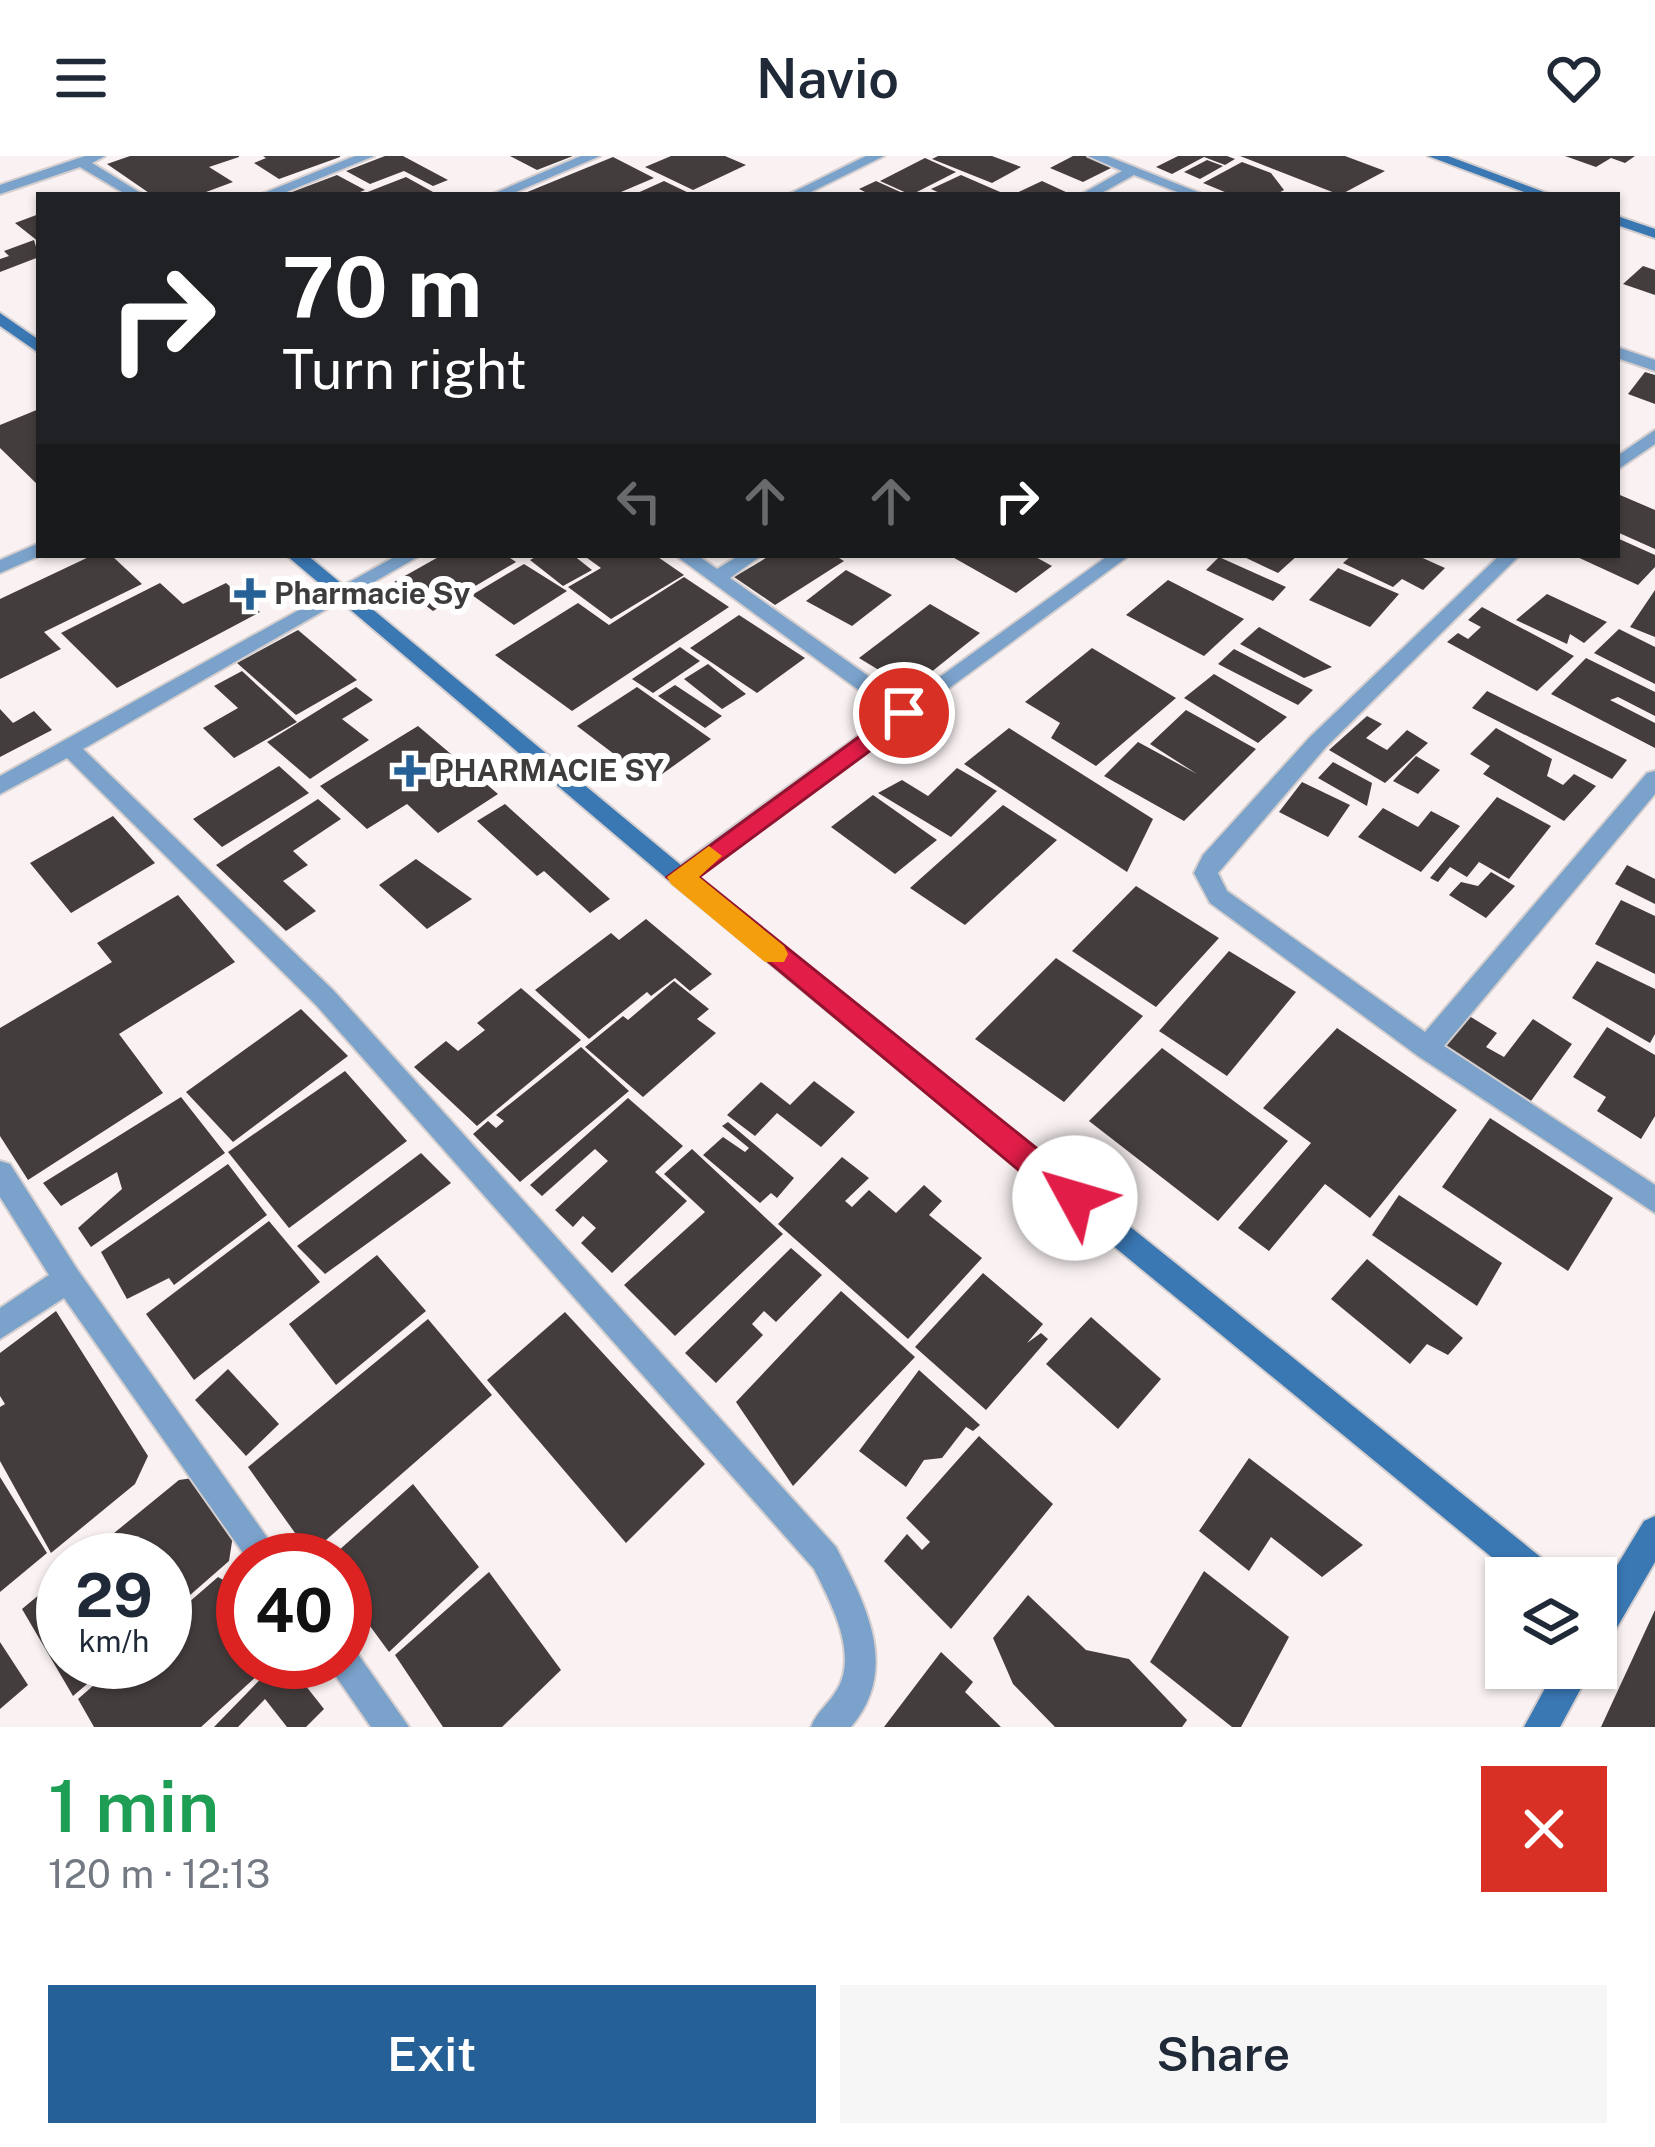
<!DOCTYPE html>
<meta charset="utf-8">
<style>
body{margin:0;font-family:"Public Sans",sans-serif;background:#f6f6f7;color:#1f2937;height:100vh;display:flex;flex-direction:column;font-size:45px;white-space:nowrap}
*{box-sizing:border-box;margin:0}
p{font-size:39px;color:#747a83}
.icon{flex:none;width:66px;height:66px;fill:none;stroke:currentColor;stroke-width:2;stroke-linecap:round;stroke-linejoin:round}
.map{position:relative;height:1571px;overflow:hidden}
.side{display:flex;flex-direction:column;background:#fff;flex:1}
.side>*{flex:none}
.guide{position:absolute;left:36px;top:36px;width:1584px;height:366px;border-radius:0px;box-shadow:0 3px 9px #0004;background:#202124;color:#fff;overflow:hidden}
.buttons{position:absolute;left:1485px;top:1401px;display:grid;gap:24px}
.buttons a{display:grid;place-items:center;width:132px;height:132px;border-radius:0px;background:#fff;box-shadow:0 3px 9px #0004;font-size:60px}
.speed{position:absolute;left:36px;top:1377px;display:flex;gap:24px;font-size:60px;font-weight:700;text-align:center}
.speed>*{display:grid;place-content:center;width:156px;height:156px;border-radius:50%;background:#fff;box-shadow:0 3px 9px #0004;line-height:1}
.speed small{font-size:30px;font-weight:400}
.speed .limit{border:18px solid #d22;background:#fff;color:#111}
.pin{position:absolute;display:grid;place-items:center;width:102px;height:102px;color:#fff;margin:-51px;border:6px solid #fff;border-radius:50%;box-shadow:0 3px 12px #0007}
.me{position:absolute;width:132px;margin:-66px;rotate:309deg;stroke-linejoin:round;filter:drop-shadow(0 0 9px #0008)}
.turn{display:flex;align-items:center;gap:42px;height:252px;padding:0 48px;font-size:54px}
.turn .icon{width:156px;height:156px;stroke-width:2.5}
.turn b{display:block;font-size:84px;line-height:102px}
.lanes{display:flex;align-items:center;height:114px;padding:0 48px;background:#0003;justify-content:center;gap:60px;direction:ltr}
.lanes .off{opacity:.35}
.round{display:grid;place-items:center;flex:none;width:126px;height:126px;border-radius:0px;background:#f6f6f7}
.summary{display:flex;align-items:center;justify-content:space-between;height:204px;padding:0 48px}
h1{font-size:72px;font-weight:600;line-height:90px;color:#1e9e55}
.action{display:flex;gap:24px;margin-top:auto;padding:24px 48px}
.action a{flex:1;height:138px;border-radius:0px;background:#256097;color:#fff;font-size:48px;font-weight:600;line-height:138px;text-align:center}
.action a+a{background:#f6f6f7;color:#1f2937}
header{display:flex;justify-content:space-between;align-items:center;height:156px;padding:0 48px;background:#fff;font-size:54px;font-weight:600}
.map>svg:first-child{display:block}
</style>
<header><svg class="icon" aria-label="menu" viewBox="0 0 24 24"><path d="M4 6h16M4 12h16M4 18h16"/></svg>Navio<svg class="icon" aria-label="heart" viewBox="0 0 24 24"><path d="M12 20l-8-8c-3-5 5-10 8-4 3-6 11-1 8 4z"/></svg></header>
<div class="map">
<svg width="1655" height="1571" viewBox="0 0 1655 1571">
<rect width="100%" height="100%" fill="#faf2f2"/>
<!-- building -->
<g fill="#443d3e">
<path d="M 130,0 L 239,0 L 239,1 L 209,11 L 233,26 L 198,39 L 152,39 L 107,8 Z"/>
<path d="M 263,0 L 340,0 L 340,1 L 279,23 L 254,7 L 266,2 Z"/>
<path d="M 385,0 L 403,0 L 448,24 L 433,30 L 404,15 L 370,28 L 346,15 Z"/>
<path d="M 510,0 L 573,0 L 537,14 Z"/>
<path d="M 671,0 L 725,0 L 746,9 L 693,34 L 645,11 Z"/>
<path d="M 938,0 L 992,0 L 1021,11 L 992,27 L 932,3 Z"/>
<path d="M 1073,0 L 1090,0 L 1115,10 L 1083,26 L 1050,12 Z"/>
<path d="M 1178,0 L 1227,0 L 1235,3 L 1225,9 L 1204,1 L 1172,18 L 1156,11 Z"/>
<path d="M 1240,0 L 1345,0 L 1385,15 L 1340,39 Z"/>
<path d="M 1565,0 L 1635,0 L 1625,7 L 1611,2 L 1596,11 Z"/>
<path d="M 613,1 L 654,22 L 614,39 L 520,39 Z"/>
<path d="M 925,2 L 956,16 L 911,39 L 880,25 Z"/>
<path d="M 1207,4 L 1223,10 L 1200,23 L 1184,16 Z"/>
<path d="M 1242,6 L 1271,17 L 1284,34 L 1275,39 L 1232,39 L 1203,27 Z"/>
<path d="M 337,19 L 365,34 L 353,39 L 292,36 Z"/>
<path d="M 961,19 L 1007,39 L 944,39 L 931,33 Z"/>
<path d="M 406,21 L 433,36 L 360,39 Z"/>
<path d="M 664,25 L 693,39 L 633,39 Z"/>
<path d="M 876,25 L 907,39 L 871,39 L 859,33 Z"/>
<path d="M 1042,25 L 1068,37 L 1012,39 Z"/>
<path d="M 39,58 L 39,86 L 15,67 Z"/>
<path d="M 34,84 L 39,101 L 0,116 L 0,103 L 9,100 L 4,95 Z"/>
<path d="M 1643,110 L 1655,114 L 1655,139 L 1623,128 Z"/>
<path d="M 1645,216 L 1655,219 L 1655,248 L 1628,238 Z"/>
<path d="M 39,253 L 39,330 L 0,292 L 0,269 Z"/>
<path d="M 1620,339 L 1655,354 L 1655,393 L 1617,376 Z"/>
<path d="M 1617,382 L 1655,399 L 1655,411 L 1638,429 L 1573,399 L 1617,399 Z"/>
<path d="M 93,399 L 111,399 L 142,428 L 44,476 L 61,493 L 0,523 L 0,443 Z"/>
<path d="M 442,399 L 506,399 L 516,406 L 433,455 L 394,426 Z"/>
<path d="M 539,399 L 573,399 L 592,414 L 563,430 L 530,404 Z"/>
<path d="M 583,399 L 655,399 L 684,419 L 611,463 L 568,431 L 601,412 Z"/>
<path d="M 771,399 L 834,399 L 844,405 L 775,449 L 734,421 Z"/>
<path d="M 949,399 L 1032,399 L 1052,410 L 1016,437 Z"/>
<path d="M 1240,399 L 1298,399 L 1278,417 Z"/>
<path d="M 1352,399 L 1416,399 L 1445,412 L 1423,434 L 1402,423 L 1393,431 L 1343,407 Z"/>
<path d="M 1219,401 L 1286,431 L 1273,445 L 1206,414 Z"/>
<path d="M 524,408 L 567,435 L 514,469 L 472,439 Z"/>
<path d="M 1338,412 L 1399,438 L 1370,471 L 1309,444 Z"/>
<path d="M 846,414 L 892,439 L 852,470 L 806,445 Z"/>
<path d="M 684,421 L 729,451 L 572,555 L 495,499 L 578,447 L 609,469 Z"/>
<path d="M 1168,424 L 1244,463 L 1204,500 L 1126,459 Z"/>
<path d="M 160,427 L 183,448 L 226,427 L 260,456 L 117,532 L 61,477 Z"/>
<path d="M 1655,434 L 1655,481 L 1630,471 Z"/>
<path d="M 1547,438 L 1607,466 L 1584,487 L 1570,478 L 1567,488 L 1516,464 Z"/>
<path d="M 930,448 L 980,477 L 910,533 L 859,502 Z"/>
<path d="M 1482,451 L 1574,500 L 1537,535 L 1447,486 L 1458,477 L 1468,483 L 1481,471 L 1468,464 Z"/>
<path d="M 739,459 L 805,502 L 757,537 L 690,492 Z"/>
<path d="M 1259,471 L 1332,511 L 1304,522 L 1240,488 Z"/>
<path d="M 1619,473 L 1655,491 L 1655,528 L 1594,497 Z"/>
<path d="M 298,474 L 357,524 L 296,559 L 237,507 Z"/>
<path d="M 680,491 L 700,505 L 653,537 L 632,523 Z"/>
<path d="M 1092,492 L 1176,542 L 1096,610 L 1051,582 L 1060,567 L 1025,546 Z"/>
<path d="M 1234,493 L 1313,534 L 1298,549 L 1218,508 Z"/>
<path d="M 1586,502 L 1655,536 L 1655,560 L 1618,541 L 1610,544 L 1655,567 L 1655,592 L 1551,538 Z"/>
<path d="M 708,508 L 746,538 L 722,553 L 684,523 Z"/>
<path d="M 242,515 L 297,566 L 234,602 L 203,572 L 238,552 L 214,530 Z"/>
<path d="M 1214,518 L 1287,561 L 1258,587 L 1184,542 Z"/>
<path d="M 675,529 L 722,560 L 705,572 L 658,540 Z"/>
<path d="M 356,531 L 373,544 L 342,563 L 369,584 L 310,623 L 267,586 Z"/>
<path d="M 637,531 L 711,583 L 651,626 L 577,570 Z"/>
<path d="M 1487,535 L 1627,604 L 1612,623 L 1472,552 Z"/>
<path d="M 0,553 L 13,567 L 34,555 L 52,574 L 0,601 Z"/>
<path d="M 1186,554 L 1256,593 L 1184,665 L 1104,620 L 1138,586 L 1197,618 L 1150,588 Z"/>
<path d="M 1367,560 L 1382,568 L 1366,582 L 1387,594 L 1407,574 L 1428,587 L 1385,627 L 1329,594 Z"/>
<path d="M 418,570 L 498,638 L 438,677 L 407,648 L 367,673 L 320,630 Z"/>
<path d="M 1009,572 L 1153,663 L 1127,716 L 964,608 Z"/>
<path d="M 1496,572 L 1552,603 L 1547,620 L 1563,629 L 1574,618 L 1596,630 L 1564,665 L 1483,618 L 1490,610 L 1470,598 Z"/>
<path d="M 1416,600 L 1440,614 L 1418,638 L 1393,625 Z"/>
<path d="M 1333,606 L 1372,627 L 1367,650 L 1318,622 Z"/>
<path d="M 279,610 L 309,637 L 222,691 L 193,663 Z"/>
<path d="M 957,612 L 997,635 L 951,681 L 878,637 L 902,624 L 928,640 Z"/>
<path d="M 1302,626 L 1350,649 L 1328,681 L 1279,656 Z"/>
<path d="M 873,639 L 937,684 L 895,718 L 831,671 Z"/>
<path d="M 1497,641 L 1551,670 L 1509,723 L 1479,706 L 1467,721 L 1450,711 L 1438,726 L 1430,722 Z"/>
<path d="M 318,643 L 341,663 L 293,695 L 308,709 L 283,725 L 316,755 L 286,775 L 216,709 Z"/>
<path d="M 505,648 L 610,743 L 590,757 L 544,715 L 537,720 L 477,665 Z"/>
<path d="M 1003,649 L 1057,684 L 965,769 L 910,732 Z"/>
<path d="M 1383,652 L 1418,671 L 1431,655 L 1460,670 L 1421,716 L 1358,681 Z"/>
<path d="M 113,660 L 155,707 L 71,757 L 30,707 Z"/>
<path d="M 416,703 L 472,743 L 427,773 L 379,729 Z"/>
<path d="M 1627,709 L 1655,723 L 1655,748 L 1615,728 Z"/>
<path d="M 1491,716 L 1515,730 L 1486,762 L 1449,739 L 1461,726 L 1478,730 Z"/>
<path d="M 1136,730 L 1219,782 L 1156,851 L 1072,795 Z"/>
<path d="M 178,739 L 235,806 L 119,878 L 163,937 L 28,1024 L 0,980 L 0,872 L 112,806 L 97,787 Z"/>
<path d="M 1621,744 L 1655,760 L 1655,818 L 1595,788 Z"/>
<path d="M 646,763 L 712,818 L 690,835 L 675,822 L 651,840 L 647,836 L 589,883 L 535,834 L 611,777 L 619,784 Z"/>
<path d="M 1229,795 L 1296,836 L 1227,920 L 1159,875 Z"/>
<path d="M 1056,802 L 1143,860 L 1064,946 L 975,883 Z"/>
<path d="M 1597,805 L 1655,833 L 1655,878 L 1650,887 L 1572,842 Z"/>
<path d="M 674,825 L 709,853 L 697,863 L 716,877 L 643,941 L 585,891 L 623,860 L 628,864 Z"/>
<path d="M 521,832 L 581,884 L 477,970 L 414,911 L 446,885 L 458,895 L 485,874 L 477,867 Z"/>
<path d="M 301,853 L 348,900 L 233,986 L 186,936 Z"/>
<path d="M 1466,858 L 1497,877 L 1486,891 L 1504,901 L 1533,863 L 1572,888 L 1531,945 L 1442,889 Z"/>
<path d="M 1607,871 L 1655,899 L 1655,960 L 1641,983 L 1597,955 L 1606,941 L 1573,921 Z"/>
<path d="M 1337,872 L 1457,954 L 1370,1062 L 1325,1028 L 1269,1095 L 1238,1072 L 1311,987 L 1263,952 Z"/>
<path d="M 581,891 L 629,935 L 520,1026 L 473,978 L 488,965 L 496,972 L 504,965 L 496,959 Z"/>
<path d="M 1162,892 L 1288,985 L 1218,1065 L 1089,965 Z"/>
<path d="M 345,915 L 407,985 L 289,1072 L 228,996 Z"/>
<path d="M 814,925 L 855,956 L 821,991 L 777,957 L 755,980 L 727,959 L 761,926 L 790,949 Z"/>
<path d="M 181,941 L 225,997 L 91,1091 L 78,1072 L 122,1033 L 117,1016 L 61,1050 L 43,1027 Z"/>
<path d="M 628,942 L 683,990 L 655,1016 L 687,1045 L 612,1117 L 581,1087 L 596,1072 L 583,1060 L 573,1071 L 555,1054 L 608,1005 L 595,993 L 542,1040 L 530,1029 Z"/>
<path d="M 1490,962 L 1613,1042 L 1568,1115 L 1442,1031 Z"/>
<path d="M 728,966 L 794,1022 L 777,1042 L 771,1037 L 760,1047 L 703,999 L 723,981 L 745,996 L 749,992 L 722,970 Z"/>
<path d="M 692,993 L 783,1078 L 675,1180 L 624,1129 L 705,1056 L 664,1018 Z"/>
<path d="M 421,997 L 451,1027 L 325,1118 L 297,1090 Z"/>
<path d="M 842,1001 L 869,1022 L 845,1045 L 852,1051 L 869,1034 L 896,1057 L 924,1029 L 942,1045 L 929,1059 L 982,1102 L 908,1183 L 778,1068 Z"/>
<path d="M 228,1008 L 267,1059 L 174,1129 L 169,1122 L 127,1143 L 101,1096 Z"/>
<path d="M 1399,1039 L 1502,1107 L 1477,1150 L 1372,1079 Z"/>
<path d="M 269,1065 L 320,1126 L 194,1224 L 146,1158 Z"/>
<path d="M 791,1092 L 822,1119 L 776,1166 L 764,1155 L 752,1168 L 763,1179 L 716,1227 L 685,1197 Z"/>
<path d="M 377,1099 L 426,1155 L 336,1229 L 289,1168 Z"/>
<path d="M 1367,1103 L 1463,1182 L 1448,1199 L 1427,1188 L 1410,1208 L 1331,1143 Z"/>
<path d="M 983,1117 L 1043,1168 L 1027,1187 L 1041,1177 L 1048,1183 L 986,1254 L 915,1191 Z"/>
<path d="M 841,1135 L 915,1201 L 793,1330 L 736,1246 Z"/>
<path d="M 56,1155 L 148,1300 L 135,1328 L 51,1397 L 0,1305 L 0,1251 L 5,1248 L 0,1240 L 0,1197 Z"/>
<path d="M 565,1156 L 705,1308 L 626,1387 L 487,1224 Z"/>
<path d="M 1091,1161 L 1161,1223 L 1118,1273 L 1046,1208 Z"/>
<path d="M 428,1163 L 492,1239 L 310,1398 L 248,1311 Z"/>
<path d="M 228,1213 L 279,1268 L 246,1300 L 195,1244 Z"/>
<path d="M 919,1214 L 980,1269 L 973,1275 L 966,1271 L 942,1302 L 924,1304 L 906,1331 L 859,1295 Z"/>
<path d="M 979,1280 L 1053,1348 L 951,1473 L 884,1405 L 907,1378 L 922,1394 L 930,1386 L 906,1362 Z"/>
<path d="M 1249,1302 L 1363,1389 L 1322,1421 L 1271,1381 L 1249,1415 L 1199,1375 Z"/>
<path d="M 0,1321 L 47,1397 L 0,1436 Z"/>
<path d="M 193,1322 L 234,1373 L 229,1405 L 165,1461 L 165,1404 L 81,1404 L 179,1324 Z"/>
<path d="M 413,1328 L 479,1411 L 389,1496 L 345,1436 L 345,1404 L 328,1404 Z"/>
<path d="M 1204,1415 L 1289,1481 L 1241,1571 L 1232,1571 L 1150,1506 Z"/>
<path d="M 489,1416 L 561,1514 L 502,1571 L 443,1571 L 395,1499 Z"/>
<path d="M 233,1417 L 243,1430 L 233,1448 L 243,1462 L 243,1506 L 272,1506 L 201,1571 L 94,1571 L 78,1543 L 120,1506 L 165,1506 L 165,1467 L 218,1421 L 225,1425 Z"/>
<path d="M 63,1419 L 63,1506 L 113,1506 L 73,1540 L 22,1453 Z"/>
<path d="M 1028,1439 L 1086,1494 L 1129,1503 L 1187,1564 L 1182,1571 L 1055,1571 L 1013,1528 L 993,1482 Z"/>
<path d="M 1655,1454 L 1655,1571 L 1601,1571 Z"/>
<path d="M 0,1486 L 28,1529 L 0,1553 Z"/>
<path d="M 941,1496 L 973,1526 L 965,1536 L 1001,1571 L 884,1571 Z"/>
<path d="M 277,1506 L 287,1506 L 324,1553 L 306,1571 L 287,1571 L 265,1543 L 238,1571 L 214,1571 Z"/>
</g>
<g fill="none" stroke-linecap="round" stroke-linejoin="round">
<defs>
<g id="street">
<path d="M 85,0 L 105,0 L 92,7 L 144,39 L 127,39 L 80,11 L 0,38 L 0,29 Z"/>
<path d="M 355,0 L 374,0 L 279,39 L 259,39 Z"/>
<path d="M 581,0 L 600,0 L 509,39 L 490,39 Z"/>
<path d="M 866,0 L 884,0 L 805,39 L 787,39 Z"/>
<path d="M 1088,0 L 1107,0 L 1205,39 L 1185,39 L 1134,19 L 1098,39 L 1080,39 L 1122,15 Z"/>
<path d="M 1617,191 L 1655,204 L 1655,215 L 1617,202 Z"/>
<path d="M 1655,274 L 1655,288 L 1617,314 L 1617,300 Z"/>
<path d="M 39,387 L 42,399 L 0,417 L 0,404 Z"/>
<path d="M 398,399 L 421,399 L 83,593 L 334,835 L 836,1391 C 866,1449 900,1513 851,1571 L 811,1571 C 817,1555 830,1547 838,1532 C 858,1496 830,1445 814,1413 L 316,849 L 67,602 L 0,638 L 0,620 Z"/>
<path d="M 675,399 L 697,399 L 717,413 L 740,399 L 762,399 L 730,422 L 905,546 L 1109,399 L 1130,399 L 680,730 L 668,721 L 672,715 L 890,557 Z"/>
<path d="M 1500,399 L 1520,399 L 1326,591 L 1218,717 L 1227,735 L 1425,876 L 1647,617 L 1655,615 L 1655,638 L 1444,890 L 1655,1029 L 1655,1057 L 1418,900 L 1210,747 L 1194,717 L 1203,699 L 1310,581 Z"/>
<path d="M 0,1005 L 10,1008 L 77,1113 L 283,1404 L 248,1404 L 64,1142 L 0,1183 L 0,1152 L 49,1119 L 0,1041 Z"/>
<path d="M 345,1490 L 355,1494 L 409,1571 L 371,1571 L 326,1506 L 345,1506 Z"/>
</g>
<g id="secondary">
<path d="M 1428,0 L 1448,0 L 1552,39 L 1532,39 Z"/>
<path d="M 1617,60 L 1655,73 L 1655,82 L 1617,69 Z"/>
<path d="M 0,157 L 39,184 L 39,197 L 0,170 Z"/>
<path d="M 286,399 L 307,399 L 688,715 L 1553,1411 L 1558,1422 L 1517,1422 L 672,727 Z"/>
<path d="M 1655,1360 L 1655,1406 L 1608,1487 L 1596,1492 L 1596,1444 L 1644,1365 Z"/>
<path d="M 1556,1512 L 1592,1512 L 1560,1571 L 1524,1571 Z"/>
</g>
</defs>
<!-- street casing -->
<use href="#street" stroke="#d5cece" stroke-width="4"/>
<!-- secondary casing -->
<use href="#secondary" stroke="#d5cece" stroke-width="4"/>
<!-- street -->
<use href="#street" fill="#7aa2cb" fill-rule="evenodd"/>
<!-- secondary -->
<use href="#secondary" fill="#3a78b4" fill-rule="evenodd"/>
</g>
<!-- route -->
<path fill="#e11d48" stroke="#92132f" stroke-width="3" d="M 904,548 L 913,551 L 913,563 L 699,721 L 1086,1032 L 1091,1042 L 1086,1052 L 1075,1056 L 1064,1052 L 667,721 Z"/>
<!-- slow -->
<path fill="#f59e0b" d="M 709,690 L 722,700 L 699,721 L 784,790 L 788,798 L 784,806 L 765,806 L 671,728 L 667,721 Z"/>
<!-- markers -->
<g fill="#256097" stroke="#fff" stroke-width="4.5">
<path d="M244 420h12v12h12v12h-12v12h-12v-12h-12v-12h12z"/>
<path d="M404 597h12v12h12v12h-12v12h-12v-12h-12v-12h12z"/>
</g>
<g text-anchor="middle" stroke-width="12" stroke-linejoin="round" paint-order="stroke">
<!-- poi labels -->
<g font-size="30" font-weight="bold" fill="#3f3c3c" stroke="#fff" text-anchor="start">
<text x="274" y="448">Pharmacie Sy</text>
<text x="434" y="625">PHARMACIE SY</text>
</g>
</g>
</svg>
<div class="buttons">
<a><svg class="icon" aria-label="layers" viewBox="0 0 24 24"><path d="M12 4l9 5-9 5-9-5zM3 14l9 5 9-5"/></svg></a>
</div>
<div class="speed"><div>29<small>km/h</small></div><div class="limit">40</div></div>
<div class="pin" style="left:904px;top:557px;background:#d93025"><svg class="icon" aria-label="arrive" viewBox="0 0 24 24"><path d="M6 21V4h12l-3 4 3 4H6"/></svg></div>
<svg class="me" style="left:1075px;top:1042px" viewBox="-20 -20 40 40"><circle r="19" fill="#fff"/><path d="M0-13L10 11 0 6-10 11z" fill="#e11d48"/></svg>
<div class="guide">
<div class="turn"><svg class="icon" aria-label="right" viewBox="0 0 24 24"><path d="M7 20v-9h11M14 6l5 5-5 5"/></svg><div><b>70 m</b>Turn right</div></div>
<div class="lanes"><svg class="icon off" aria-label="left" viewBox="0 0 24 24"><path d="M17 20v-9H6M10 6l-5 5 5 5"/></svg><svg class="icon off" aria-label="ahead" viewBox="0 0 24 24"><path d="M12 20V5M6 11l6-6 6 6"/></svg><svg class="icon off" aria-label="ahead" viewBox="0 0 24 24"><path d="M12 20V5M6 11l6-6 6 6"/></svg><svg class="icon" aria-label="right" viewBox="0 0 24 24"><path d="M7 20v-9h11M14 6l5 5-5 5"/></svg></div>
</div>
</div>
<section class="side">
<div class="summary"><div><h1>1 min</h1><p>120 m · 12:13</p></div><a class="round" style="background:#d93025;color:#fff"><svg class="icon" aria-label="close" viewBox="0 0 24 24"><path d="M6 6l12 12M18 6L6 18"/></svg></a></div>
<div class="action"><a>Exit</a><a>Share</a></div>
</section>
